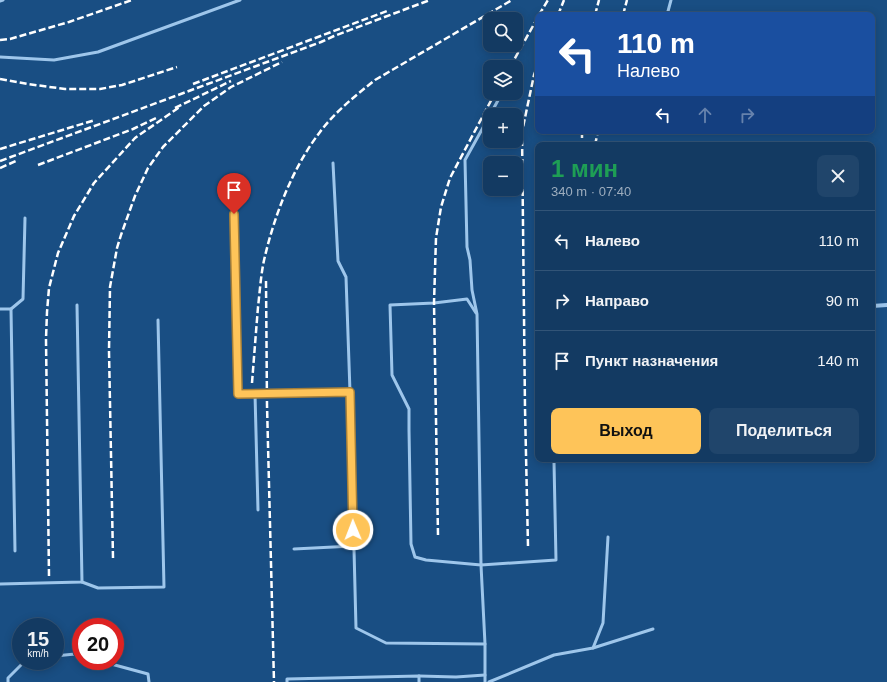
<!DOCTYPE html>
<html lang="ru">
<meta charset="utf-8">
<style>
body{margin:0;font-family:Helvetica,sans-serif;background:#20456b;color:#f1f3f6;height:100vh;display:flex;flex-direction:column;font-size:15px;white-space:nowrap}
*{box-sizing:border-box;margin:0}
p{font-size:13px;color:#9dadbe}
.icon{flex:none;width:22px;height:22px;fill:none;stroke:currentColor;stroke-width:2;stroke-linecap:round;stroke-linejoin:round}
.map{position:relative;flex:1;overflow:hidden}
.panel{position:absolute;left:535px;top:142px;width:340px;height:320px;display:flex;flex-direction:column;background:#133a62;border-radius:8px;box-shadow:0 2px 10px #0003,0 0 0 1px #325477}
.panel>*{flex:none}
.hud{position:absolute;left:535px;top:12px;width:340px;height:122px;border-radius:8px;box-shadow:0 2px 10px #0003,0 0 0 1px #325477;background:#1a4fa0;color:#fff;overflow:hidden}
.tools{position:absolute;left:483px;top:12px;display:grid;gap:8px}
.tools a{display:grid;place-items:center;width:40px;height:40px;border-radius:8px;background:#133a62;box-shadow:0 2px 10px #0003,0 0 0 1px #325477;font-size:20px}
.speed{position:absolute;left:12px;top:618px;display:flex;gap:8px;font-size:20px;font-weight:700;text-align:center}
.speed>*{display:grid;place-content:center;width:52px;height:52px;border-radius:50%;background:#133a62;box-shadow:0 2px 10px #0003,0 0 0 1px #325477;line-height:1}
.speed small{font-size:10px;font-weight:400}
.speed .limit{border:6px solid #d22;background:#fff;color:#111}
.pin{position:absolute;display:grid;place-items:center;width:34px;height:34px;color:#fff;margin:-41px -17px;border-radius:50% 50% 50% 0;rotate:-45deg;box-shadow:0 0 4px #0007}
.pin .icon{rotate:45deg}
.me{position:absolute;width:44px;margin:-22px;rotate:359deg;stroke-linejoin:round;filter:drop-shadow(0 0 3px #0008)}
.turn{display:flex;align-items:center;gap:14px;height:84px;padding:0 16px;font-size:18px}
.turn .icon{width:52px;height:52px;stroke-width:2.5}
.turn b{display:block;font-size:28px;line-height:34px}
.lanes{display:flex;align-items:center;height:38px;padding:0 16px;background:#0003;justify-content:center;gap:20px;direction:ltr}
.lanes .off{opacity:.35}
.round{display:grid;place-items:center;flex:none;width:42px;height:42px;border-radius:8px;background:#20456b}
.overview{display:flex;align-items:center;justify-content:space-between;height:68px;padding:0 16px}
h1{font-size:24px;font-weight:700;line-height:30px;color:#1e9e55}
.primary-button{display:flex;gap:8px;margin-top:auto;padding:8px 16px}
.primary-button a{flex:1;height:46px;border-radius:8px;background:#fec459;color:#111;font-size:16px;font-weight:700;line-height:46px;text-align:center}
.primary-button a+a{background:#20456b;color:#f1f3f6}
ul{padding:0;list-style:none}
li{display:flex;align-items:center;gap:12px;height:60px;padding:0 16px;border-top:1px solid #325477}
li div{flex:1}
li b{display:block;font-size:15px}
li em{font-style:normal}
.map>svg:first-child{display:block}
</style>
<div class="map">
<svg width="887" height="682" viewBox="0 0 887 682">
<rect width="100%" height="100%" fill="#194e83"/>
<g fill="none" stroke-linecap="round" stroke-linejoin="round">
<!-- service -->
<g stroke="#9ec6eb" stroke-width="3">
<path d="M 0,1 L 3,0"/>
<path d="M 667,15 L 671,0"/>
<path d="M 0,57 L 54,60 L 98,52 L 240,0"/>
<path d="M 490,115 L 465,160 L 467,247 L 470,260 L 472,290 L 477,314 L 481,565 L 556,560 L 554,462"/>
<path d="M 490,115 L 502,93"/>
<path d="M 333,163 L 338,261 L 346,277 L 350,392 L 356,628 L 386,643 L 485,644 L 485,682"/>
<path d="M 233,184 L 238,394 L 350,392"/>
<path d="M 0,309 L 11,309 L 15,551"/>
<path d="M 11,309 L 23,299 L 25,218"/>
<path d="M 476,313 L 467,299 L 434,303 L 390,305 L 392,375 L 409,409 L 409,430 L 411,544 L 415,557 L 426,560 L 481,565 L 485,644"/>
<path d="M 255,394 L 258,510"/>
<path d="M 294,549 L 353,546"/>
<path d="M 82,582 L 98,588 L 164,587 L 158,320"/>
<path d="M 0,584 L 82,582 L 77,305"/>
<path d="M 593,648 L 653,629"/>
<path d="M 55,656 L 75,654 L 81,656"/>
<path d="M 100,661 L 148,674 L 149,682"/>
<path d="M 419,676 L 456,677 L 485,675"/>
<path d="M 8,682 L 8,678 L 25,661"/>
<path d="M 287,682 L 287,679 L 419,676 L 419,682"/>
<path d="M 489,682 L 554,655 L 593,648 L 603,623 L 608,537"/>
</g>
<!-- minor -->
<path stroke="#9ec6eb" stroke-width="4" d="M 872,306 L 887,305"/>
<!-- rail -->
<g stroke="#fff" stroke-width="2.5" stroke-dasharray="7 3" stroke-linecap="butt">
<path d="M 539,15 L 548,0"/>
<path d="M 558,15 L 564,0"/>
<path d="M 595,15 L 599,0"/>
<path d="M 623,15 L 627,0"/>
<path d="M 0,40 L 10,39 L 69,22 L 132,0"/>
<path d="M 510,67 L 538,17"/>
<path d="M 0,79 L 28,84 L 65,89 L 100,89 L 122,85 L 177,67"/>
<path d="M 193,84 L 387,11"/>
<path d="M 175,108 L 231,81"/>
<path d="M 582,131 L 582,145"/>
<path d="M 595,145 L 598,131"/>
<path d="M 0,149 L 95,120"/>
<path d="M 0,161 L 321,42 L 334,36 L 430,0"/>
<path d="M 38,165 L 133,129 L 156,118"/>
<path d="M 0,168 L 16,161"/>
<path d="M 266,281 L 267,405 L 274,682"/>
<path d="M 252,383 C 254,357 256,332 258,307 C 260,290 261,272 265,256 C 275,214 293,167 320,132 C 335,112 355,96 375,80 L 512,0"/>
<path d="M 438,535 L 434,303 L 436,238 L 441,207 L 450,178 L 495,93"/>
<path d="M 528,546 L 525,408 L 522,132 L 534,75 L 538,64"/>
<path d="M 113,558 L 109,351 L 110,287 L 117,248 L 121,235 L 135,196 L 148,168 L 163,147 L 204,106 L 231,87 L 282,62"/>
<path d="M 49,576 L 46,339 L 47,312 L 49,288 L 58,253 L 74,216 L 94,183 L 135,138 L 181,106"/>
</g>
</g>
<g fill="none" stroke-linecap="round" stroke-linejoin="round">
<defs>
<path id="route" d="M 234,214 L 238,394 L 350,392 L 353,530"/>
</defs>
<!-- route casing -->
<use href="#route" stroke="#a57f3a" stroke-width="10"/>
<!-- route -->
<use href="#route" stroke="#fec459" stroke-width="7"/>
</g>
</svg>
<div class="tools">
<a><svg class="icon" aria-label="search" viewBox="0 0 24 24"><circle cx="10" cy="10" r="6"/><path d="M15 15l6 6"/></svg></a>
<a><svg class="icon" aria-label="layers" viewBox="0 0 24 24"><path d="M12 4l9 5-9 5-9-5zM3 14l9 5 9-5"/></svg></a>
<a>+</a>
<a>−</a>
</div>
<div class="speed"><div>15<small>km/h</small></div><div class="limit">20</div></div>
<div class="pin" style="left:234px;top:214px;background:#d93025"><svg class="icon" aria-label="arrive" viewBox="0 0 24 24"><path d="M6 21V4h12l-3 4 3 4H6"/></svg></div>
<svg class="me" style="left:353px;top:530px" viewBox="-20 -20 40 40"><circle r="17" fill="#fec459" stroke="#fff" stroke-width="3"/><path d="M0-11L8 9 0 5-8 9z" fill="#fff"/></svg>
<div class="hud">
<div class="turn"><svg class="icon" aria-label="left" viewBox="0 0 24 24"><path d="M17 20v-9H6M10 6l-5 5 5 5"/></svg><div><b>110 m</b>Налево</div></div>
<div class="lanes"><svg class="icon" aria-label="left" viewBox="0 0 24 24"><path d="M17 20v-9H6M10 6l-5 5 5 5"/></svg><svg class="icon off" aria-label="ahead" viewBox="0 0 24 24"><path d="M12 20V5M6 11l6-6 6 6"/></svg><svg class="icon off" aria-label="right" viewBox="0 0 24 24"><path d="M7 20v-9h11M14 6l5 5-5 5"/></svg></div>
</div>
<section class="panel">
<div class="overview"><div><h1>1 мин</h1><p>340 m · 07:40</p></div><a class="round"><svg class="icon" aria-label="close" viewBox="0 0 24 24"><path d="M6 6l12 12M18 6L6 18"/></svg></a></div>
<ul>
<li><svg class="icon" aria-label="left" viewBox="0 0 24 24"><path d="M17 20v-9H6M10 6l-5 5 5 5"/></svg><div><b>Налево</b></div><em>110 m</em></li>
<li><svg class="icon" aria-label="right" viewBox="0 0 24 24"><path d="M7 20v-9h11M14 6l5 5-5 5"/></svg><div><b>Направо</b></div><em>90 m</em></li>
<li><svg class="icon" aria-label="arrive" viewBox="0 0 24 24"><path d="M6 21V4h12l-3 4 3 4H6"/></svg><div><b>Пункт назначения</b></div><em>140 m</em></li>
</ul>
<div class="primary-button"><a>Выход</a><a>Поделиться</a></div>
</section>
</div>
